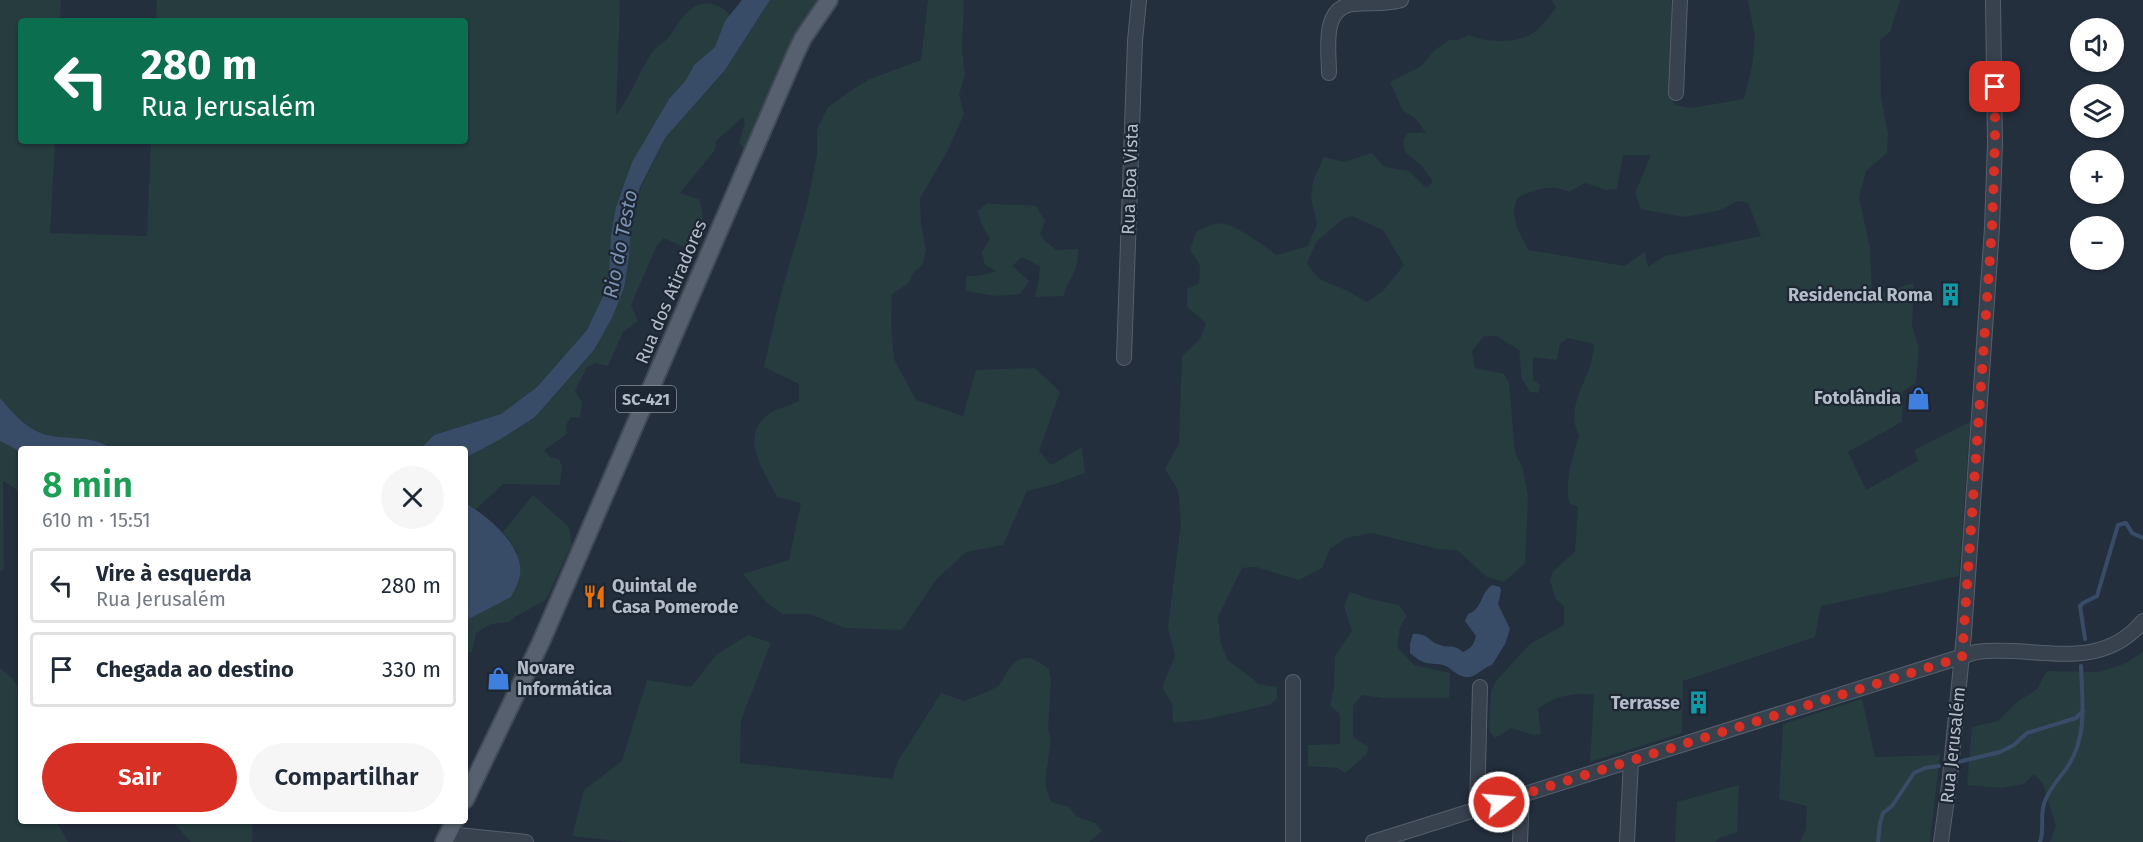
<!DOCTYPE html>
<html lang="pt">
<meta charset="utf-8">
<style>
body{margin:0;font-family:"Fira Sans",sans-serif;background:#f6f6f7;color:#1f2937;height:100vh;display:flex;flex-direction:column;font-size:22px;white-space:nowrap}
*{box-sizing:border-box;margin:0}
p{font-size:20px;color:#747a83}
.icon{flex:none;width:33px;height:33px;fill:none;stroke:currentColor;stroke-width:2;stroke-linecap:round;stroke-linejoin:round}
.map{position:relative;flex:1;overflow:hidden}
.details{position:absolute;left:18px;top:446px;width:450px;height:378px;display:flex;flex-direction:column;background:#fff;border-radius:6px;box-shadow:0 2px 4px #0004}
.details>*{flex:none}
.banner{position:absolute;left:18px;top:18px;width:450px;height:126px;border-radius:6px;box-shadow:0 2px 4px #0004;background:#0b6e4f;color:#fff;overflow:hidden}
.controls{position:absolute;left:2070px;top:18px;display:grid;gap:12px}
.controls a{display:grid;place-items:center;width:54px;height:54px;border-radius:50%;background:#fff;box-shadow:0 2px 4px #0004;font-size:30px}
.pin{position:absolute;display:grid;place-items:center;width:51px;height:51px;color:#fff;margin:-26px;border-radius:12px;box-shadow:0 3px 9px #0006}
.me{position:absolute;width:66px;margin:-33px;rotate:73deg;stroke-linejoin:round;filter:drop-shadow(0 0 4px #0008)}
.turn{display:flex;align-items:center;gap:21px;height:126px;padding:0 24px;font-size:27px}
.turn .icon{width:78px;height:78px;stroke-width:2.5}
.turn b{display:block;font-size:42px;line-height:51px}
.round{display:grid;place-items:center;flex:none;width:63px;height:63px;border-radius:32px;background:#f6f6f7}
.headline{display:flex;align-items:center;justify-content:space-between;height:102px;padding:0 24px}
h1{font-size:36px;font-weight:600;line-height:45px;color:#1e9e55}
.action{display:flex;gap:12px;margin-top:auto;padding:12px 24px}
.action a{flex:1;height:69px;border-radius:36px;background:#d93025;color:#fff;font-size:24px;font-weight:600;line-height:69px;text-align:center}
.action a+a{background:#f6f6f7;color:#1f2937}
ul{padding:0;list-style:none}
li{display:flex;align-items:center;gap:18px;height:75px;margin:0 12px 9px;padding:0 12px;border:3px solid #e0e1e3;border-radius:6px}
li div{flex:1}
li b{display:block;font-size:22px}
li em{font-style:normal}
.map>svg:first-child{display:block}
</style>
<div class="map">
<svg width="2143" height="842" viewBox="0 0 2143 842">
<rect width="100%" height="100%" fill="#242f3e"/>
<!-- green -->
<g fill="#263c3f" fill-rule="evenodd">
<path d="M 0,0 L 61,0 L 60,21 L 21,21 L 21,141 L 55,141 L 50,233 L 147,236 L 151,141 L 465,141 L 465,21 L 156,21 L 157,0 L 620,0 L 616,115 C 631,96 638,74 651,54 C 655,47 663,44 668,38 C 679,24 689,0 712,4 C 721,7 725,8 730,16 L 725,22 L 715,47 L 694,65 L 686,80 L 669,99 L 632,162 L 616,207 L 611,235 L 609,271 L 604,294 L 587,330 L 537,387 L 501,414 L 434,435 L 421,448 L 111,448 C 92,435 68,440 47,435 C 27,430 13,413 0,398 Z"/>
<path d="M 770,0 L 819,0 L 802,25 L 745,152 L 739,142 L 745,123 L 743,117 L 716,141 L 715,150 L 680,193 L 700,200 L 705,233 L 694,252 L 664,238 L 657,245 L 631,305 L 638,321 L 623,332 L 608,366 L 596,363 L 587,367 L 575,391 L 582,402 L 580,418 L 571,417 L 566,425 L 567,434 L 544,450 L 550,457 L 559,459 L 562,468 L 560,485 L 503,484 L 476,509 L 465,503 L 465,458 L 501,439 L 535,417 L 594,350 L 612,318 L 624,288 L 629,257 L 631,222 L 641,187 L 665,138 L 725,70 Z"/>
<path d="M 928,0 L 964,0 L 962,52 L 965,75 L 959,95 L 964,114 L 947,152 L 920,198 L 921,225 L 926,249 L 923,264 L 913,273 L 908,284 L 892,294 L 891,326 L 894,359 L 916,400 L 963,416 L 976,370 L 1035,368 L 1060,392 L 1039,451 L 1051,465 L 1082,447 L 1085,473 L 1055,484 L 1027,491 L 1003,545 L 966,552 L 936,580 L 902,630 L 845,628 L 810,614 L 782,614 L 767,603 L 743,574 L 789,560 L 801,503 L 777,497 C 765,472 740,441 765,417 C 773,409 789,406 799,401 L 799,384 L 764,367 L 780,297 L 807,205 L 817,155 L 817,129 L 828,107 L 852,90 L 870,79 L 921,60 Z"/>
<path d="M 1552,0 L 1671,0 L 1671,51 L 1669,90 L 1675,105 L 1691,108 L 1744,99 L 1752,66 L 1755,37 L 1748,0 L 1900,0 L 1890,32 L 1880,40 L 1881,98 L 1888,134 L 1887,153 L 1866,171 L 1859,197 L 1870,248 L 1872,295 L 1914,283 L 1912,325 L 1919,348 L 1916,383 L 1903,391 L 1902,422 L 1848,452 L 1866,490 L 1918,461 L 1914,450 L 1970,422 L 1959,576 L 1821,606 L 1815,637 L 1683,681 L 1682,733 L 1590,762 L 1594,695 C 1573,692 1555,696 1538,709 L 1541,734 L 1534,735 L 1511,728 L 1495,738 L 1489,731 L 1491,691 L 1496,681 L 1530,644 L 1564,625 L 1564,606 L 1556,600 L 1550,581 L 1553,571 L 1575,552 L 1578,507 L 1569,503 C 1565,480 1572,458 1579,436 C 1566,410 1583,388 1591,363 C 1593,357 1593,350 1594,344 L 1568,338 L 1560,344 L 1557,360 L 1533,357 L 1533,380 L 1540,385 L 1538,393 L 1530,392 L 1522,379 L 1519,350 L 1497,336 L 1484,336 L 1472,351 L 1475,368 L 1504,374 L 1509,383 L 1515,453 L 1523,469 L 1528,497 L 1525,563 L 1504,582 L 1487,577 L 1457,550 L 1438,549 L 1372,533 L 1346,538 L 1330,549 L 1322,568 L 1299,580 L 1256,567 L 1242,568 L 1218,617 L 1221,644 L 1228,660 L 1259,684 L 1277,687 L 1277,699 L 1269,705 L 1208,719 L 1173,723 L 1172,704 L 1162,687 L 1175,656 L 1168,627 L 1181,523 L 1178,490 L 1165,469 L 1179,443 L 1182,356 L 1200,339 L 1206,323 L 1187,307 L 1187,289 L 1199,283 L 1200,265 L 1190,250 L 1196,232 C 1205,228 1214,222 1223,224 C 1237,225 1265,247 1277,255 L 1308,246 L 1317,224 L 1311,198 L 1313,181 L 1324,157 L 1344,162 L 1372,153 L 1384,167 L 1409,171 L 1426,188 L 1433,182 L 1422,166 L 1405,152 L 1403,141 L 1408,133 L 1426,133 L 1415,118 L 1403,111 L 1390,82 L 1420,67 L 1435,50 L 1449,40 L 1458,40 L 1469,35 C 1489,43 1519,45 1537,30 C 1544,24 1550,15 1556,8 ZM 1623,155 L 1651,155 L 1635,193 L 1641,209 L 1684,217 L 1721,210 L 1738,201 L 1748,203 L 1761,236 L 1665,256 L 1648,267 L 1645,252 L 1624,266 L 1528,250 C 1520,233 1509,217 1517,198 C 1533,190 1552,183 1569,192 L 1585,183 L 1607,190 L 1617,189 ZM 1352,216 L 1383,230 L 1404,265 L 1383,291 L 1367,302 C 1359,298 1350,291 1341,288 C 1322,280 1319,282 1307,263 L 1317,241 L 1343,219 Z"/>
<path d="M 988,203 C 1004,206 1020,204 1036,206 L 1045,221 L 1040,234 L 1044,240 L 1056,250 L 1078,249 C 1079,270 1070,277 1063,296 L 1035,297 L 1039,279 L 1040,266 L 1022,257 L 1012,266 L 1029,281 L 1020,294 L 995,296 L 966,291 L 966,276 L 978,276 L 997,271 L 985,265 L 982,252 L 990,239 L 982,225 L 977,211 Z"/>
<path d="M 0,441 L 21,452 L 21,492 L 3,481 L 4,569 L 0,571 Z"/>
<path d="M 533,495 L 569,527 L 572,544 L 546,600 L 516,616 L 509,622 L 491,624 L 476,633 L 472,652 L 465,651 L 465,621 L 482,612 L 518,553 L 503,532 Z"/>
<path d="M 1350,592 L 1370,599 L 1399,605 L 1407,616 L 1400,627 L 1397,647 L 1414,665 L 1450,673 L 1449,698 L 1384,698 L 1362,695 L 1353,706 L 1353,737 L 1368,747 L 1367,754 L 1345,773 L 1338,768 L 1308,766 L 1308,745 L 1340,744 L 1340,714 L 1330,705 L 1334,688 L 1335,656 L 1352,631 L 1344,606 Z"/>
<path d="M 748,635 L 771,643 L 741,720 L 740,763 L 892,779 L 898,761 L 941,693 L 964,701 C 973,697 992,691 999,685 C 1003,681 1005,674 1009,669 C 1023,651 1034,658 1049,669 L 1051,679 L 1048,730 L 1051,738 L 1045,784 L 1051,802 L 1069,807 L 1077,817 L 1095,823 L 1102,831 L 1089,842 L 628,842 L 572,836 L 584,790 L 622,761 L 647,680 L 691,687 L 716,655 Z"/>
<path d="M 2143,652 L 2143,842 L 2050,842 L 2056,826 L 2043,784 L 2034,774 L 2024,784 L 2001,788 L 1967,785 L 1972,727 L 1998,721 L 2017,702 L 2037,689 L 2047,671 L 2100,672 L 2126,663 Z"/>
<path d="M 0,668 L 12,678 L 21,692 L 21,820 L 56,821 L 68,842 L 0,842 Z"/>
<path d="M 1862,699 L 1875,757 L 1940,755 L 1930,842 L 1800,842 L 1806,829 L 1807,806 L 1779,799 L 1783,724 Z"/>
<path d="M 1739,785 L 1737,832 L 1717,839 L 1716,842 L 1675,842 L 1677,802 Z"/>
<path d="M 172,821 L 253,821 L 252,842 L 191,842 Z"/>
</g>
<!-- water -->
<g fill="#394c67">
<path d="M 742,0 L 770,0 L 725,70 L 665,138 L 640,187 L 631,222 L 629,257 L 624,288 L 612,318 L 594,350 L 535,417 L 501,439 L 465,458 L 465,448 L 421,448 L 434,435 L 501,414 L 537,387 L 587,330 L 604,294 L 609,271 L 611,235 L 616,207 L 632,162 L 669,99 L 686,80 L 694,65 L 715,47 L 725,21 Z"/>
<path d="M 0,398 C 13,413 27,430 47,435 C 68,440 92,435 111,448 L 21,448 L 21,452 L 0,441 Z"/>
<path d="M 465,503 C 488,516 524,546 520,575 C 519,582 514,591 511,597 L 465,621 Z"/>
<path d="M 1492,585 L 1500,587 L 1501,591 L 1498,604 L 1510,629 L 1505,644 L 1492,665 C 1483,667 1476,678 1467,677 C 1458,677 1453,670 1446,666 C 1439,663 1434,665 1427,663 C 1421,662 1415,657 1410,653 L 1410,644 L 1413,634 C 1429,633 1427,641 1440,645 C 1451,649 1451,643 1463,652 C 1471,649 1474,644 1476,636 L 1465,621 L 1468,614 C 1483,609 1480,593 1492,585 Z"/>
</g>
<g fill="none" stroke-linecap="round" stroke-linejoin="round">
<!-- stream -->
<g stroke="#394c67" stroke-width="4">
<path d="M 2085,639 L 2080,606 L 2083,603 L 2097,596 L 2118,525 L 2126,523 L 2132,533 L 2143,538"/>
<path d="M 1958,762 L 2000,752 L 2014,745 L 2027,733 L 2076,718 L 2083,711"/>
<path d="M 1878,842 L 1880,823 L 1883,813 L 1892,806 L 1914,773 L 1925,768 L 1939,766"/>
<path d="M 2040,842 C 2045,829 2039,814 2045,801 C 2050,787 2060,778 2068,766 C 2088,735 2082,701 2081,666"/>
</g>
<defs>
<g id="minor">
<path d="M 1329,73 C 1329,49 1321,8 1353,4 C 1369,2 1385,5 1401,0"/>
<path d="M 1676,93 L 1680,0"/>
<path d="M 1124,358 L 1135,41 L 1139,0"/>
<path d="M 1477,809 L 1480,687"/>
<path d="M 448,834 L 526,842"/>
<path d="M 1293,842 L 1293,682"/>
<path d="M 1373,842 L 1976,652 C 2034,644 2099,675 2143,621"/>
<path d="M 1520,842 L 1522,794"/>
<path d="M 1627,842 L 1631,760"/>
<path d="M 1941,842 L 1950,777 L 1964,634 L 1992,228 L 1995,143 L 1993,0"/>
</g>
<g id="major">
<path d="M 465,800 L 541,642 L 795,55 L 803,38 L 829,0"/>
<path d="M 444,842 L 455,820"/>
</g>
</defs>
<!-- minor casing -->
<use href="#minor" stroke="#565f6c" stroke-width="16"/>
<!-- major casing -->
<use href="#major" stroke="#414a57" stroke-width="20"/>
<!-- minor -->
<use href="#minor" stroke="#38414e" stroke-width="14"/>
<!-- major -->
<use href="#major" stroke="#56606e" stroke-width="16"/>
</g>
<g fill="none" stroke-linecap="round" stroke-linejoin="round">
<!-- route -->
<path stroke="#d93025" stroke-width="10" stroke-dasharray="0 18" d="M 1499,802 L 1962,657 L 1992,228 L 1995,142 L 1995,87"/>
</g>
<!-- icons -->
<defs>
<symbol id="building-bare" viewBox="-9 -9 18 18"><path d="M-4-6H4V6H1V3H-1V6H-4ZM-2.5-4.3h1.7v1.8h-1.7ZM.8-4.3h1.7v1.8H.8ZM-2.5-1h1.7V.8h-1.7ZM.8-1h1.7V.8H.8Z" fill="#0f9aa8" stroke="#1d2633" stroke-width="2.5" paint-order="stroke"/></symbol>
<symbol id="shop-bare" viewBox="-9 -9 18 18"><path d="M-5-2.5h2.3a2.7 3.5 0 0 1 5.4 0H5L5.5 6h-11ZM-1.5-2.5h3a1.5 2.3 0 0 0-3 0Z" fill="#3f7fe0" stroke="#1d2633" stroke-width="2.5" paint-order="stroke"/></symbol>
<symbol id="restaurant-bare" viewBox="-9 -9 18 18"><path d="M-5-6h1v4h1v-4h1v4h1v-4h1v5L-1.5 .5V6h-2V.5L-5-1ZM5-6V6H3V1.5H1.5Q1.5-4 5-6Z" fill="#e8710a" stroke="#1d2633" stroke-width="2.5" paint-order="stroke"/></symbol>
</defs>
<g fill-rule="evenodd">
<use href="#building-bare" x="1934" y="278" width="33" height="33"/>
<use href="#shop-bare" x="1902" y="382" width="33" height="33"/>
<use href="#restaurant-bare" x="578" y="580" width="33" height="33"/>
<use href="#shop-bare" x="482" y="662" width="33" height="33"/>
<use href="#building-bare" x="1682" y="686" width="33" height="33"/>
</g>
<g text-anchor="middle" stroke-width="4.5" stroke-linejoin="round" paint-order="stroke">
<!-- shield labels -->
<rect fill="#1d2633" stroke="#878f9c" stroke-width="1.5" x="616" y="386" width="60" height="26" rx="4.5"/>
<g font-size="16" font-weight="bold" fill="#b4bcc9">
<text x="646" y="405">SC-421</text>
</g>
<!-- street labels -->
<g font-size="18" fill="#b4bcc9" stroke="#1d2633">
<text transform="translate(1130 179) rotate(-88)" y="6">Rua Boa Vista</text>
<text transform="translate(671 292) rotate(-67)" y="6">Rua dos Atiradores</text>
<text transform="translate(1953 745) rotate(-84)" y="6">Rua Jerusalém</text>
</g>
<!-- poi labels -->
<g font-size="18" font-weight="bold" fill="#b4bcc9" stroke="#1d2633" text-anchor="end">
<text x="1933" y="301">Residencial Roma</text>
<text x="1901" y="404">Fotolândia</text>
<text x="612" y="592" text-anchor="start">Quintal de<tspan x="612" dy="21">Casa Pomerode</tspan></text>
<text x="517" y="674" text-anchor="start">Novare<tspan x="517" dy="21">Informática</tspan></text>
<text x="1680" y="709">Terrasse</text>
</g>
<!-- water labels -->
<g font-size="20" font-style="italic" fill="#7c92b1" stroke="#1d2633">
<text transform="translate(620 244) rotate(-79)" y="7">Rio do Testo</text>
</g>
</g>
</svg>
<div class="controls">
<a><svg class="icon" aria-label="sound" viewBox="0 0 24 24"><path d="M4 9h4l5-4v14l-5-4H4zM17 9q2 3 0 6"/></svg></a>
<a><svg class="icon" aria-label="layers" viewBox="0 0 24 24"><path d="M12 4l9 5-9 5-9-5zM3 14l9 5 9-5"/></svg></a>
<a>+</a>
<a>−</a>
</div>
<div class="pin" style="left:1995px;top:87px;background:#d93025"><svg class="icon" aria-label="arrive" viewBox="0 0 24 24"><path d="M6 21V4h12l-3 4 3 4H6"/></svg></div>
<svg class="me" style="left:1499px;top:802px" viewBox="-20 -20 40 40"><circle r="17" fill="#d93025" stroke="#fff" stroke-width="3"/><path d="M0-11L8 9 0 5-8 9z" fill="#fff"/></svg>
<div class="banner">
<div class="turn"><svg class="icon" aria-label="left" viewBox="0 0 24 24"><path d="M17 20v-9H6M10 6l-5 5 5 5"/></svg><div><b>280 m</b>Rua Jerusalém</div></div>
</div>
<section class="details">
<div class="headline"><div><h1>8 min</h1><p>610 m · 15:51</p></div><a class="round"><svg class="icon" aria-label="close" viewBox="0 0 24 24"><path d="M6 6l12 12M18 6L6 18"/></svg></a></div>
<ul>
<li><svg class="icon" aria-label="left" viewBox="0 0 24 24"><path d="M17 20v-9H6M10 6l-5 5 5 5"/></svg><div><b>Vire à esquerda</b><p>Rua Jerusalém</p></div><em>280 m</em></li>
<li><svg class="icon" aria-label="arrive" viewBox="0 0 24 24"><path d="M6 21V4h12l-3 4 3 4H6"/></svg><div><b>Chegada ao destino</b></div><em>330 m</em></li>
</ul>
<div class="action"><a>Sair</a><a>Compartilhar</a></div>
</section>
</div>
